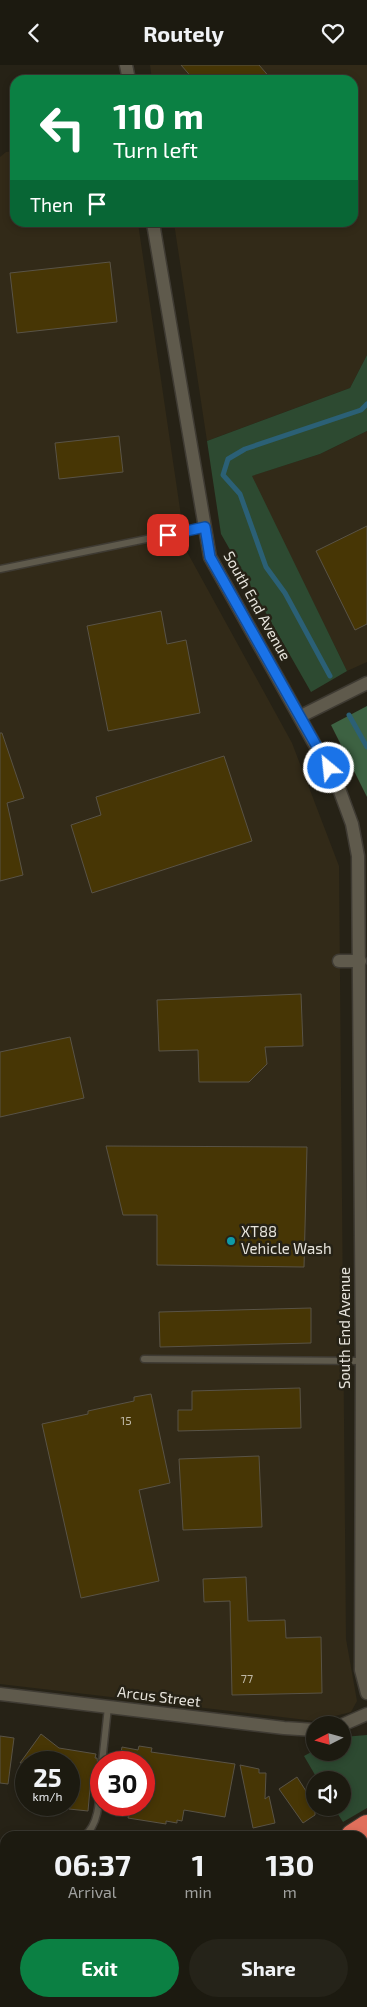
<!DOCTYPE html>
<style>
body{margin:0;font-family:"Exo 2",sans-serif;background:#252319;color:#f1f3f6;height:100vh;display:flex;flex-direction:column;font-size:19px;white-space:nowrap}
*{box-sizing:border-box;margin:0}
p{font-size:16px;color:#a0a19f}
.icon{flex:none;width:28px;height:28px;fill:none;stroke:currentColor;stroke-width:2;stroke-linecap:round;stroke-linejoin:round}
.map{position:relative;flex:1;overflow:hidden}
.drawer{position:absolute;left:0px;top:1766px;width:368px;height:176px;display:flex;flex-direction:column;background:#1c1a10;border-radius:15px 15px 0 0;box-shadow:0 2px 8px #0003,0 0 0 1px #3a3830}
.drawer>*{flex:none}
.top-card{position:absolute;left:10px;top:10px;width:348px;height:152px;border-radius:15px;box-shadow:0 2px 8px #0003,0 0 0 1px #3a3830;background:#0b8043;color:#fff;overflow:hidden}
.needle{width:32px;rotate:264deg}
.tools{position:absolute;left:306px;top:1651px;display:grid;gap:10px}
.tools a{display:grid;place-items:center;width:45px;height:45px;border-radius:50%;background:#1c1a10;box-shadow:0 2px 8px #0003,0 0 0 1px #3a3830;font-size:25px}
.speed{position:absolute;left:15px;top:1686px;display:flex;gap:10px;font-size:25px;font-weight:700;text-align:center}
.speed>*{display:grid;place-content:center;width:65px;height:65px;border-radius:50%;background:#1c1a10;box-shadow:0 2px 8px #0003,0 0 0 1px #3a3830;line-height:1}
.speed small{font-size:12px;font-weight:400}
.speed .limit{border:8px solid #d22;background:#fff;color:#111}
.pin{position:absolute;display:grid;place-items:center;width:42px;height:42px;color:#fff;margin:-21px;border-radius:10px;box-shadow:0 2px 8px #0006}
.me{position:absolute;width:55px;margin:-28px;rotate:332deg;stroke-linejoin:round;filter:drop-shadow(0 0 4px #0008)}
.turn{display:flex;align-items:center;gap:18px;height:105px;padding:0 20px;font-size:22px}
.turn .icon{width:65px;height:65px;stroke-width:2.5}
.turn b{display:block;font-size:35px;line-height:42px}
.then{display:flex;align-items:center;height:48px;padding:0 20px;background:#0003;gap:10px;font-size:19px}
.eta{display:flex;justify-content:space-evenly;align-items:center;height:85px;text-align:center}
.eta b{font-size:30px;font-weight:700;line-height:35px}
.primary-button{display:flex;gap:10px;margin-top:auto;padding:10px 20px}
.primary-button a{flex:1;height:58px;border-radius:30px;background:#0b8043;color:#fff;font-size:20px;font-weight:700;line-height:58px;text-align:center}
.primary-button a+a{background:#252319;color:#f1f3f6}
header{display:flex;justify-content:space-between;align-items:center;height:65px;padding:0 20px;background:#1c1a10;font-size:22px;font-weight:700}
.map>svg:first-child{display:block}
</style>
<header><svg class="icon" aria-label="back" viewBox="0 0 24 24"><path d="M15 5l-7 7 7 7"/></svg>Routely<svg class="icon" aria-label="heart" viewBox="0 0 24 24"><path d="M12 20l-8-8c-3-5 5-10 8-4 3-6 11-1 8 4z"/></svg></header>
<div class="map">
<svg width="367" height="1942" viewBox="0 0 367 1942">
<rect width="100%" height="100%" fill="#262216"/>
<!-- built -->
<g fill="#322a18">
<path d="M 150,0 L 367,0 L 367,290 L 350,323 L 207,376 L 174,158 L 352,158 L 352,15 L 152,15 Z"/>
<path d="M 15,86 L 15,158 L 138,158 L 186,485 L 292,678 L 339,801 L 346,1574 L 357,1636 L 351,1647 L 315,1656 L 0,1619 L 0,92 L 6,87 Z"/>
<path d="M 367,366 L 367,597 L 347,606 L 251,411 L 320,389 Z"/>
</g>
<!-- green -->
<g fill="#2d4a31">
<path d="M 367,290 L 367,366 L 320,389 L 252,411 L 347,606 L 311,627 L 221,469 L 207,376 L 350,323 Z"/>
<path d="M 367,1670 L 367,1743 L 343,1757 L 334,1743 L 342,1742 L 342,1715 L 318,1715 L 304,1691 L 315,1685 L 315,1688 L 342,1688 L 343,1672 Z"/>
<path d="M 367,1793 L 367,1942 L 126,1942 L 135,1938 L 362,1938 L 362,1796 Z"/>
</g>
<!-- forest -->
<path fill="#3d6242" d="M 367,641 L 367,732 L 331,660 Z"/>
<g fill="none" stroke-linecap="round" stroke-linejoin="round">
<!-- stream -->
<g stroke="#2b6076" stroke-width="5">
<path d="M 330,611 L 285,528 L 266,502 L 240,429 L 223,410 L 228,394 L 245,384 L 361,345 L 367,339"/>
<path d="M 349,650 L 367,682"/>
</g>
</g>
<!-- building -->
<g fill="#473605" stroke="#595346">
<path d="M 181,0 L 259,0 L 272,15 L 194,15 Z"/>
<path d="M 110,197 L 117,257 L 17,268 L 10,208 Z"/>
<path d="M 119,371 L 123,407 L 59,414 L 55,378 Z"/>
<path d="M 367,461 L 367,559 L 355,565 L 316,486 Z"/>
<path d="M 161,546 L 167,579 L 186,575 L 200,648 L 108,666 L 87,561 Z"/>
<path d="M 0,668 L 2,668 L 24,733 L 7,738 L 23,810 L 0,816 Z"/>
<path d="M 224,691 L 252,776 L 92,828 L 71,760 L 101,750 L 96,732 Z"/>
<path d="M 301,929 L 303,981 L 265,982 L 267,999 L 249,1017 L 199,1017 L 198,985 L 159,986 L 157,935 Z"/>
<path d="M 70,972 L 84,1033 L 0,1052 L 0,987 Z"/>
<path d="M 106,1081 L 307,1082 L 304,1202 L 157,1200 L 157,1150 L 123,1150 Z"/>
<path d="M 311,1243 L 311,1278 L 160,1282 L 159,1247 Z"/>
<path d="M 300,1323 L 301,1363 L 178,1366 L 178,1345 L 192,1345 L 192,1326 Z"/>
<path d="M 151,1329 L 170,1418 L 139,1425 L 159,1516 L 81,1533 L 42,1359 L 88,1349 L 88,1346 L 134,1336 L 134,1332 Z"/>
<path d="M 259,1391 L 262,1462 L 183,1465 L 179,1394 Z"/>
<path d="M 246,1512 L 248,1556 L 285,1555 L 286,1573 L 321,1572 L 322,1628 L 232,1630 L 230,1536 L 204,1537 L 203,1514 Z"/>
<path d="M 41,1669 L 59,1683 L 96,1689 L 95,1693 L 97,1693 L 98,1701 L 95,1712 L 91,1712 L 88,1746 L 69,1744 L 69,1698 L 20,1698 Z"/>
<path d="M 0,1671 L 14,1673 L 8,1719 L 0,1718 Z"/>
<path d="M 139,1681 L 152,1683 L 151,1687 L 235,1699 L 225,1752 L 184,1745 L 182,1756 L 177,1755 L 177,1758 L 166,1756 L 166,1759 L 128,1753 L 131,1740 L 144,1740 L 144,1698 L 119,1698 L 122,1682 L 138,1685 Z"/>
<path d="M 240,1700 L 259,1704 L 259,1708 L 266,1708 L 265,1734 L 269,1731 L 275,1758 L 253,1763 Z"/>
<path d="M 297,1712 L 315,1740 L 315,1750 L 303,1758 L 279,1724 Z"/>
</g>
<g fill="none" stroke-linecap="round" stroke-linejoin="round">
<defs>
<g id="lane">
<path d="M 0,504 L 205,462"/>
<path d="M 144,1294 L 362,1296"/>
<path d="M 102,1698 L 108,1642"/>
<path d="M 84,1771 C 102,1758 99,1725 101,1705"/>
</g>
<g id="street">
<path d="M 126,0 L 129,15"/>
<path d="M 153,158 L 210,492 L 338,721 L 352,759 L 358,791 L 362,1296 L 361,1605 L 367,1628"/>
<path d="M 301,651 L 367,618"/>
<path d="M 339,896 L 360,896"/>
<path d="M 0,1629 L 284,1663 L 315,1665"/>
<path d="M 342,1660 L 367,1649"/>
</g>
<g id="highway">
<path d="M 353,1771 L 367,1762"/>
<path d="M 63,1942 L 72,1938"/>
<path d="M 91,1942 L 100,1938"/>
</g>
</defs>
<!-- lane casing -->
<use href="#lane" stroke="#3f3b33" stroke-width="9"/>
<!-- street casing -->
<use href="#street" stroke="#3f3b33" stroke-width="15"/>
<!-- highway casing -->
<use href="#highway" stroke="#3f3b33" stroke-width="26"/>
<!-- lane -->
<use href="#lane" stroke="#5f5a4c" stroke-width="6"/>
<!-- street -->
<use href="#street" stroke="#5f5a4c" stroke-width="12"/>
<!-- highway -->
<use href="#highway" stroke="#e06f5b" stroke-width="24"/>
</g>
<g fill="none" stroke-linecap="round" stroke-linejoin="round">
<defs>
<path id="route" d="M 168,470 L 205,462 L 210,492 L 329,703"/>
</defs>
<!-- route casing -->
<use href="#route" stroke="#114b97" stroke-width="12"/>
<!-- route -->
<use href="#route" stroke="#1a73e8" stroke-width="9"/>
</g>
<!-- markers -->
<circle fill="#0f9aa8" stroke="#262216" stroke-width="2" cx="231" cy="1176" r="5"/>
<g text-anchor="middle" stroke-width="5" stroke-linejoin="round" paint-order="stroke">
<!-- number labels -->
<g font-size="12" fill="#bfb8a6">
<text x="126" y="1360">15</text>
<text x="247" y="1618">77</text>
</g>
<!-- street labels -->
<g font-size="15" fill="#e7e4dc" stroke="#262216">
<text transform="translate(257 541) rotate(61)" y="5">South End Avenue</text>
<text transform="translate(345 1263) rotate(-90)" y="5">South End Avenue</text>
<text transform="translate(159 1632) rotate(7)" y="5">Arcus Street</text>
</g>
<!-- poi labels -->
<g font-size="15" fill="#e7e4dc" stroke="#262216" text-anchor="start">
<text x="241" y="1172">XT88<tspan x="241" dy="17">Vehicle Wash</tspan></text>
</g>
</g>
</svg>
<div class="tools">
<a><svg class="needle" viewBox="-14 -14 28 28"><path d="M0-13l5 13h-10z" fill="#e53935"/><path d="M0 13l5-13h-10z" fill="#a0a19f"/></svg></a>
<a><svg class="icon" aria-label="sound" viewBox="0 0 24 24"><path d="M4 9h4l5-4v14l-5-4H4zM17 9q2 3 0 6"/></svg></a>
</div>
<div class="speed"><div>25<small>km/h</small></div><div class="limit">30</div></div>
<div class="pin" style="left:168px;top:470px;background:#d93025"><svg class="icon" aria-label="arrive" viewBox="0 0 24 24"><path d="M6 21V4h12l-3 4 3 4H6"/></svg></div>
<svg class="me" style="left:329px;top:703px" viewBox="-20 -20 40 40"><circle r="17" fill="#1a73e8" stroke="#fff" stroke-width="3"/><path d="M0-11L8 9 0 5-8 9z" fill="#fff"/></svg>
<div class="top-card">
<div class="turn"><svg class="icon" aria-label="left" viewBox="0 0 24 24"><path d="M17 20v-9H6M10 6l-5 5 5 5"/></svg><div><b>110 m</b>Turn left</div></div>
<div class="then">Then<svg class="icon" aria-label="arrive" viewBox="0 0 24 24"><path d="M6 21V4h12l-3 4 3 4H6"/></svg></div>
</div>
<section class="drawer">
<div class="eta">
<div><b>06:37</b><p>Arrival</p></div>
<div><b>1</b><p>min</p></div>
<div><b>130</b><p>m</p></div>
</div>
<div class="primary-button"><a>Exit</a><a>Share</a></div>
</section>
</div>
